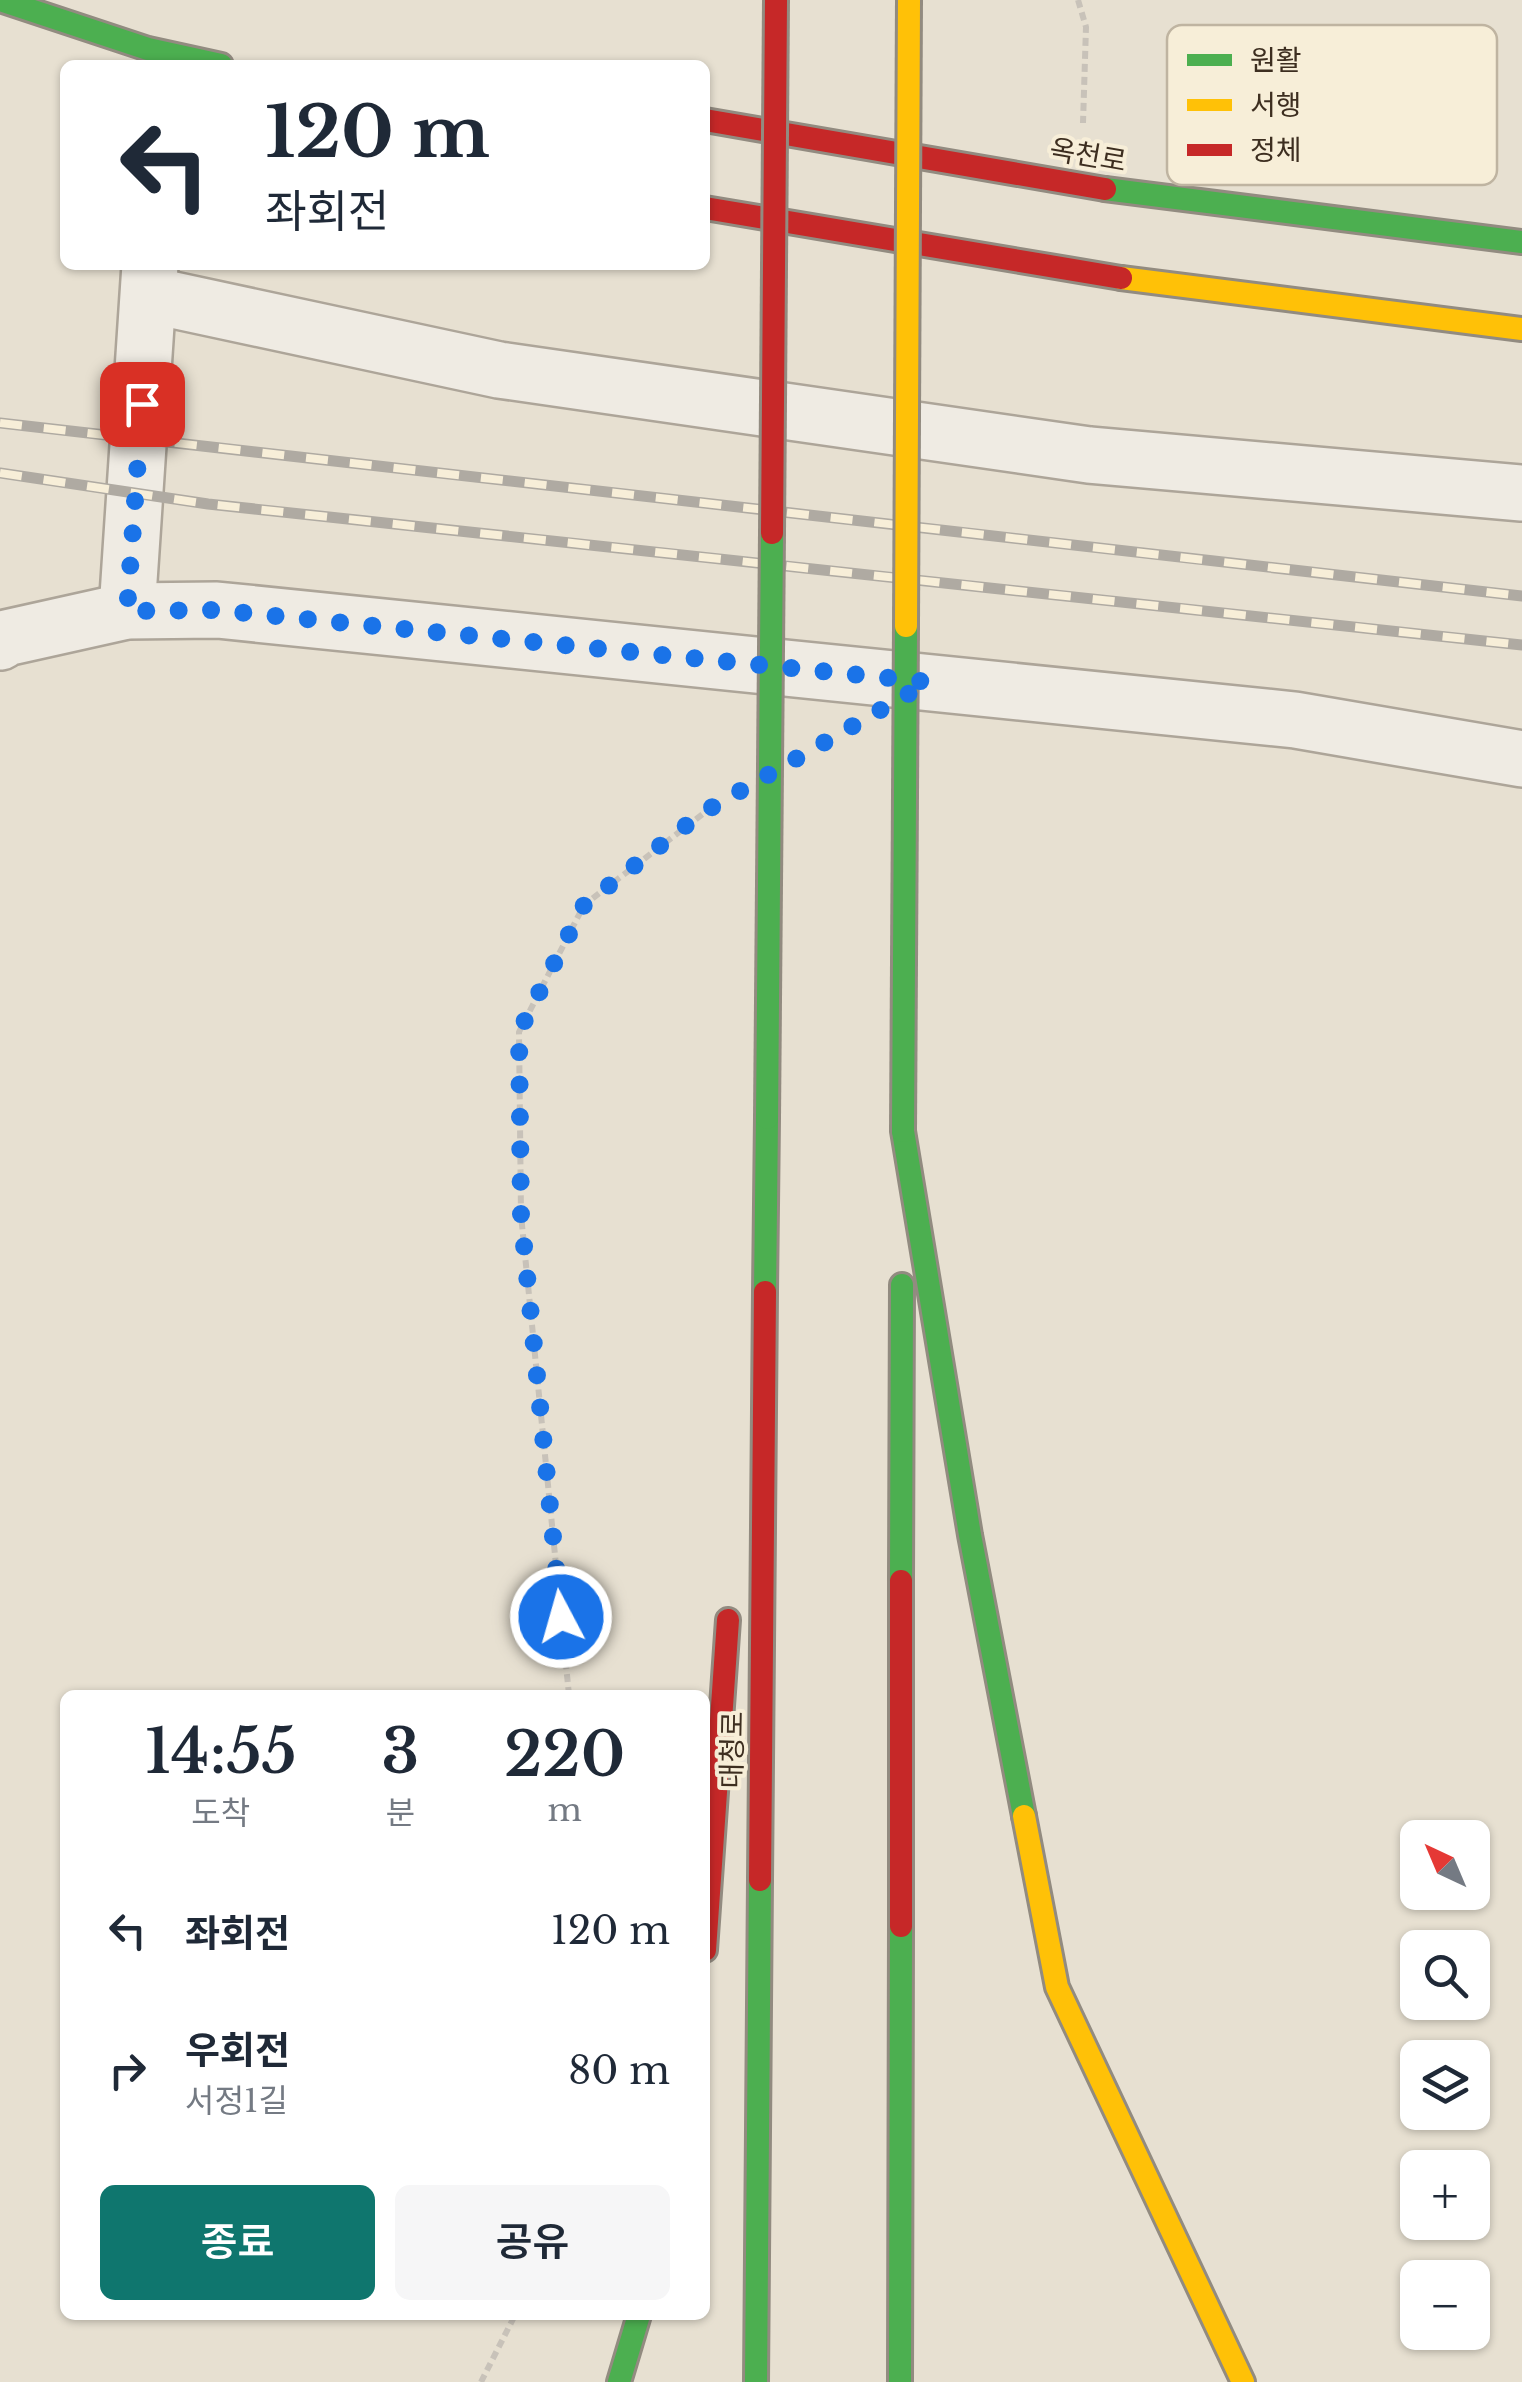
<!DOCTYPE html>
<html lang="ko">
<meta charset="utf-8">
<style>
body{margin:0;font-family:"Libre Baskerville","Noto Sans KR",serif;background:#f6f6f7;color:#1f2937;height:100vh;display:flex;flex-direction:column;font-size:38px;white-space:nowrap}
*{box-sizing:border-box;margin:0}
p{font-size:32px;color:#747a83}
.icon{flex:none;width:55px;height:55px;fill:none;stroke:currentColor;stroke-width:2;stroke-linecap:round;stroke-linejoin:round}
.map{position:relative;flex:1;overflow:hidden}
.drawer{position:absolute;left:60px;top:1690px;width:650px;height:630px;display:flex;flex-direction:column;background:#fff;border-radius:15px;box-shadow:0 2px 8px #0004}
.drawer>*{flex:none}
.top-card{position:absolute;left:60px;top:60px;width:650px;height:210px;border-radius:15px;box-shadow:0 2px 8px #0004;background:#fff;color:#1f2937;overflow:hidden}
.needle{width:65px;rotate:316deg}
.tools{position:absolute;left:1400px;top:1820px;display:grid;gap:20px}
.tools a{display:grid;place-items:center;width:90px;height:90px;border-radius:15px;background:#fff;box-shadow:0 2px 8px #0004;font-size:50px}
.pin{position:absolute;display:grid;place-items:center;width:85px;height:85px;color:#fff;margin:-42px;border-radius:20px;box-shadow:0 5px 15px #0006}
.me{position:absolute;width:110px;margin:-55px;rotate:354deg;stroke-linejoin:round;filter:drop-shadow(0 0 8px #0008)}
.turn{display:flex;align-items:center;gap:35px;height:210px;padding:0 40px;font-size:45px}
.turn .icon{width:130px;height:130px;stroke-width:2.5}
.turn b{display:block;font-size:70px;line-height:85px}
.eta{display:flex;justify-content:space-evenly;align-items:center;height:170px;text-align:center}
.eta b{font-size:60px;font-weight:600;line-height:70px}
.action{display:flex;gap:20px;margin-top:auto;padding:20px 40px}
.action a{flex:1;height:115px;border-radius:15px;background:#0f766e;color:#fff;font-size:40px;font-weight:600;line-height:115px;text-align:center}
.action a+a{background:#f6f6f7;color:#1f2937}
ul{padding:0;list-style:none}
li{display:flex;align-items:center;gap:30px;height:140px;padding:0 40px}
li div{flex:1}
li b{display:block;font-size:38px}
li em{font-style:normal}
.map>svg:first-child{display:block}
</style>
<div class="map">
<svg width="1522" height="2382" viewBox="0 0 1522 2382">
<rect width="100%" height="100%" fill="#e7e0d1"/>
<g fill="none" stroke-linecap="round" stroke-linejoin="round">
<defs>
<g id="street">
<path d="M 150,295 L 499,370 L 1089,455 L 1522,493"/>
<path d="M 127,611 L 150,265"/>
<path d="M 0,642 L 6,638 L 127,611 L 217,610 L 1295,720 L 1522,759"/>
</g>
<g id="fast">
<path d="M 0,0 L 148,49 L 221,65"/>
<path d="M 1105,189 L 1522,242"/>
<path d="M 903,1131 L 970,1535 L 1024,1816"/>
<path d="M 765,1292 L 767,1118"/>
<path d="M 901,1581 L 902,1285"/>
<path d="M 619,2382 L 639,2315"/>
<path d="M 756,2382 L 760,1880"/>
<path d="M 900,2382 L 901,1926"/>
</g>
<g id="slow">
<path d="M 1121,278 L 1522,329"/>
<path d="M 1024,1816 L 1057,1987 L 1243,2382"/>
</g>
<g id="jam">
<path d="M 705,120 L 1105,189"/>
<path d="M 705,208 L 1121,278"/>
<path d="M 760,1880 L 765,1292"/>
<path d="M 901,1926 L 901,1581"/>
<path d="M 705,1950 L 728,1620"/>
</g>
</defs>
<!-- street casing -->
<use href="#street" stroke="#ada599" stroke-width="60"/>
<!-- fast casing -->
<use href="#fast" stroke="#928b80" stroke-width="28"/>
<!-- slow casing -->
<use href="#slow" stroke="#928b80" stroke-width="28"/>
<!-- jam casing -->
<use href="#jam" stroke="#928b80" stroke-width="28"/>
<!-- path -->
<g stroke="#c8c2b9" stroke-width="6" stroke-dasharray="8 5" stroke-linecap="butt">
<path d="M 1078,0 L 1086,27 L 1083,123"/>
<path d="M 569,1695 L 521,1215 L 519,1032 L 584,905 L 708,810"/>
<path d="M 481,2382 L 515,2315"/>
</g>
<!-- street -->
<use href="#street" stroke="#efebe3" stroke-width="55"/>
<!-- fast -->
<use href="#fast" stroke="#4caf50" stroke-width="22"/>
<!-- slow -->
<use href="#slow" stroke="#ffc107" stroke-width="22"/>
<!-- jam -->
<use href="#jam" stroke="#c62828" stroke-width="22"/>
<defs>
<g id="rail">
<path d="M 0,423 L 1522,596"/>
<path d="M 0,473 L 208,504 L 1522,645"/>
</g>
</defs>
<!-- rail casing -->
<use href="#rail" stroke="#afaaa2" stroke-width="11"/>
<!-- rail -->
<use href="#rail" stroke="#f7eed8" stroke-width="8" stroke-dasharray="22" stroke-linecap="butt"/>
<defs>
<g id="fast-bridge">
<path d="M 767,1118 L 772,533"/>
<path d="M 903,1131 L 906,626"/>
</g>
<path id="slow-bridge" d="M 906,626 L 909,0"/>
<path id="jam-bridge" d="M 772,533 L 776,0"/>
</defs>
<!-- fast-bridge casing -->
<use href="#fast-bridge" stroke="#928b80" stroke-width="28" stroke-linecap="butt"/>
<!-- slow-bridge casing -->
<use href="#slow-bridge" stroke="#928b80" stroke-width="28" stroke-linecap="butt"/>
<!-- jam-bridge casing -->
<use href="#jam-bridge" stroke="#928b80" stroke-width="28" stroke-linecap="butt"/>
<!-- fast-bridge -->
<use href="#fast-bridge" stroke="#4caf50" stroke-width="22"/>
<!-- slow-bridge -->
<use href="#slow-bridge" stroke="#ffc107" stroke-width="22"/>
<!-- jam-bridge -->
<use href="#jam-bridge" stroke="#c62828" stroke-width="22"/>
</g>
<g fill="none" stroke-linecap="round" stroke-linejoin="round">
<!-- route -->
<path stroke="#1a73e8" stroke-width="18" stroke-dasharray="0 32.4" d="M 142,404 L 127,611 L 217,610 L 929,682 L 702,813 L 584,905 L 519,1032 L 521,1215 L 561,1617"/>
</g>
<g text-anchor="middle" stroke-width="8" stroke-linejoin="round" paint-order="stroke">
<!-- street labels -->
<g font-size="28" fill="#3d2e20" stroke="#f7eed8">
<text transform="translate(1088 155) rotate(10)" y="10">옥천로</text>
<text transform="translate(732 1750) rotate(-89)" y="10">대청로</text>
</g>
</g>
<!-- legend -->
<rect x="1167" y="25" width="330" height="160" rx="15" fill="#f7eed8" stroke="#bfb4a1" stroke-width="2.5"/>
<rect x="1187" y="54" width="45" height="12" fill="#4caf50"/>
<rect x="1187" y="99" width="45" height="12" fill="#ffc107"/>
<rect x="1187" y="144" width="45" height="12" fill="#c62828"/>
<g font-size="28" fill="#3d2e20">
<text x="1250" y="70">원활</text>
<text x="1250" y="115">서행</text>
<text x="1250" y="160">정체</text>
</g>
</svg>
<div class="tools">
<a><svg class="needle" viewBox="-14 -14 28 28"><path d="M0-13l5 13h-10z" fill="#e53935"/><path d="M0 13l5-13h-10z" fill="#747a83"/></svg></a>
<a><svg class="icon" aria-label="search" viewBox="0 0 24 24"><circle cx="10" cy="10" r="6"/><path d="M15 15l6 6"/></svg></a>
<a><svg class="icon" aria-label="layers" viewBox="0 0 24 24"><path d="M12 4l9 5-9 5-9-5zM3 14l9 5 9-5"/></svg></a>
<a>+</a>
<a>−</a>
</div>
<div class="pin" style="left:142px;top:404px;background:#d93025"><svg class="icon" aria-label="arrive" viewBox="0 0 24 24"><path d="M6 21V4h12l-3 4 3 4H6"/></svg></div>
<svg class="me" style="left:561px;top:1617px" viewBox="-20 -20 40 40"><circle r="17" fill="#1a73e8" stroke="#fff" stroke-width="3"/><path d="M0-11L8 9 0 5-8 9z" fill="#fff"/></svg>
<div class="top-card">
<div class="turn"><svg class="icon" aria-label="left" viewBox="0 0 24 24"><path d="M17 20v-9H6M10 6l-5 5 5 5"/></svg><div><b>120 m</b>좌회전</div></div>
</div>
<section class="drawer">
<div class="eta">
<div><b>14:55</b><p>도착</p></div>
<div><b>3</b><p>분</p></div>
<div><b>220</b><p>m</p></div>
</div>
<ul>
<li><svg class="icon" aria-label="left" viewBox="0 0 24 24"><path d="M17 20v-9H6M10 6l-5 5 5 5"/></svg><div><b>좌회전</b></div><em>120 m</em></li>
<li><svg class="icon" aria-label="right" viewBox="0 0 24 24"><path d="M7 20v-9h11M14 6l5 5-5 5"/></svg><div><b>우회전</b><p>서정1길</p></div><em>80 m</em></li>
</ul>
<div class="action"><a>종료</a><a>공유</a></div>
</section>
</div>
